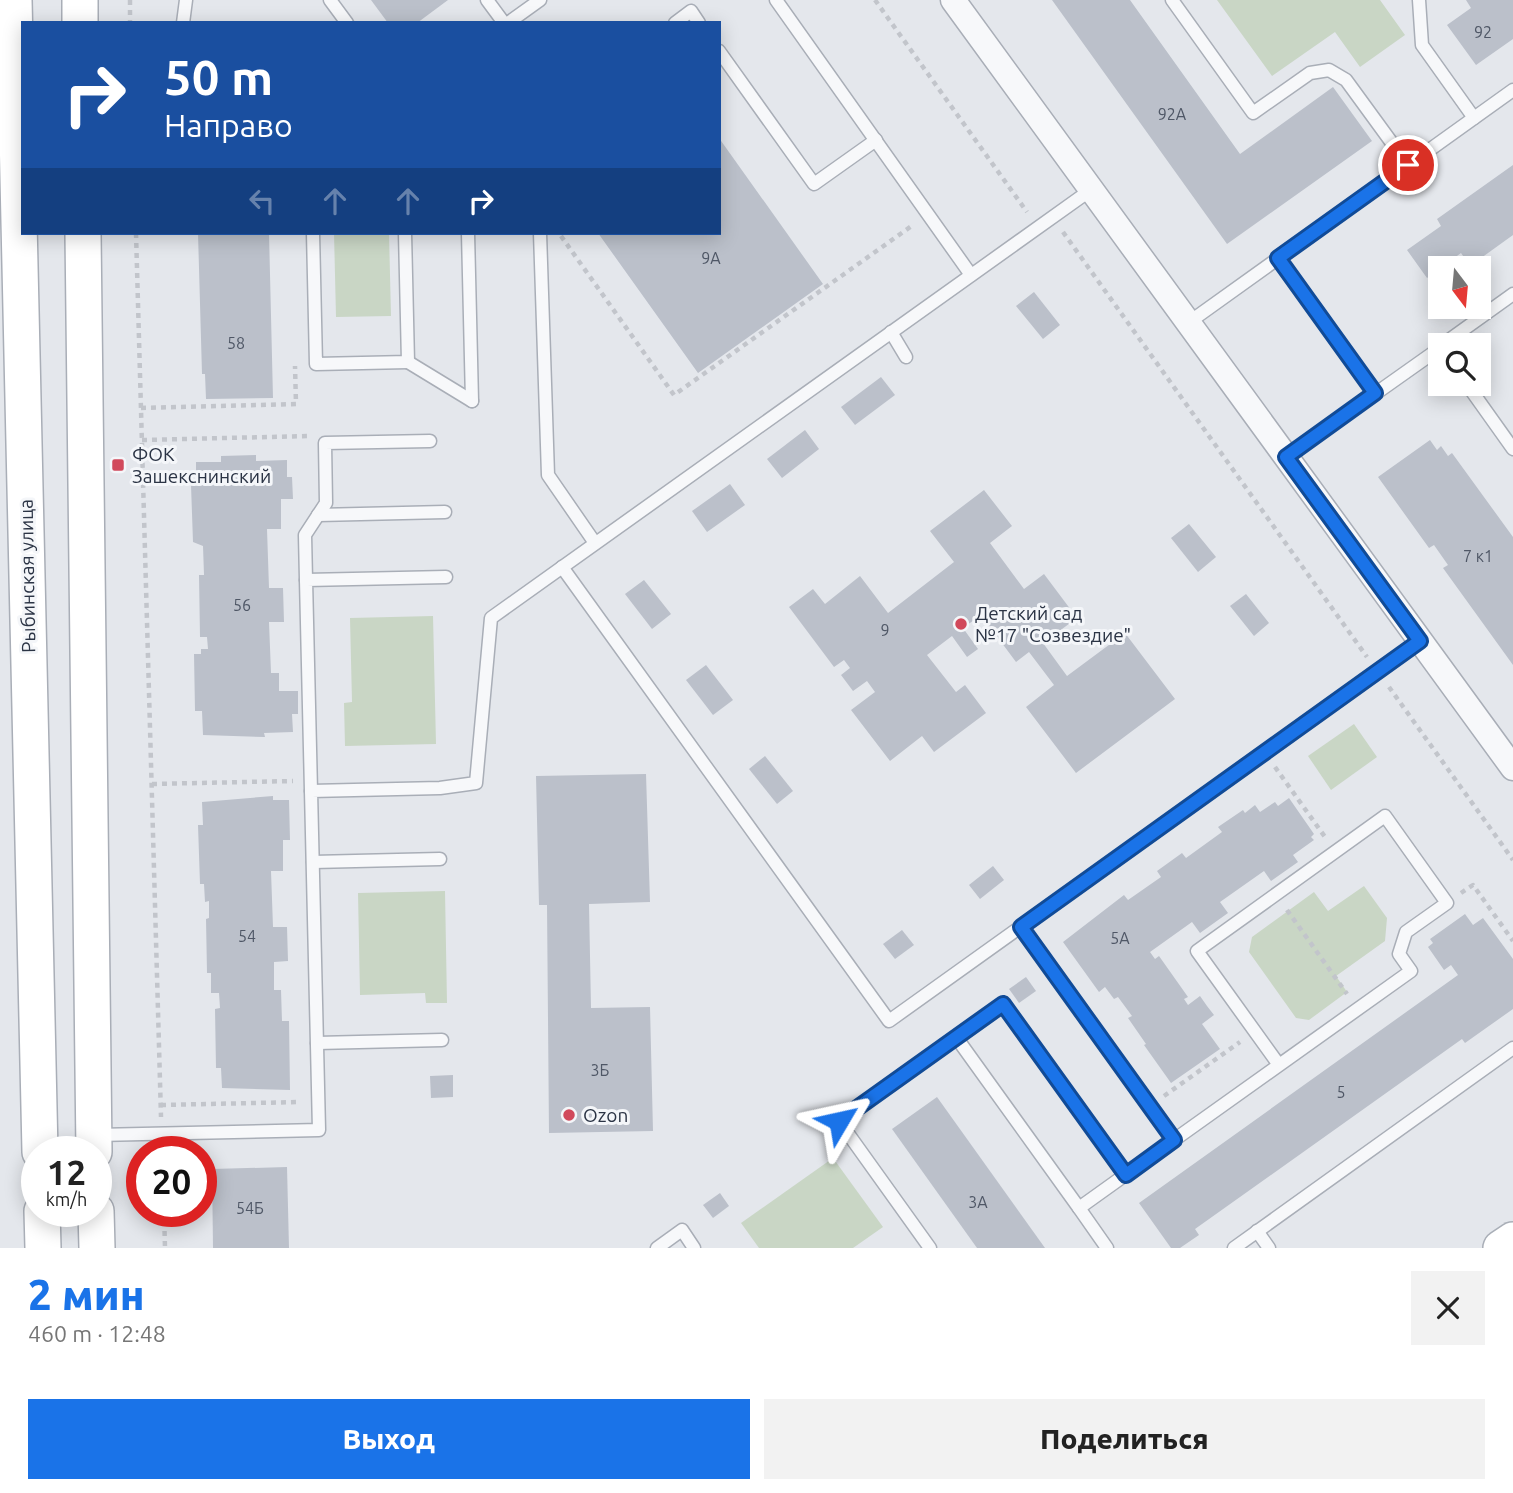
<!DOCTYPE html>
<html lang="ru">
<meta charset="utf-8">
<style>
body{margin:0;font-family:Ubuntu,sans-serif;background:#f2f2f2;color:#222;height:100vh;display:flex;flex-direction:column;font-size:26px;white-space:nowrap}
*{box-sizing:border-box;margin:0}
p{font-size:23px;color:#767676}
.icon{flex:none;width:38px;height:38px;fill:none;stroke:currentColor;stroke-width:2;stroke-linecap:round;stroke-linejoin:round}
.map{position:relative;height:1248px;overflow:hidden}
.drawer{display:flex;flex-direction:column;background:#fff;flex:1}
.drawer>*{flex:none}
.guide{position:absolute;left:21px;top:21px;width:700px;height:214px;border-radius:0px;box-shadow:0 4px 18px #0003;background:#1a4fa0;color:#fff;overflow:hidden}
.needle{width:46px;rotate:164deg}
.buttons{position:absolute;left:1428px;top:256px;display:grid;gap:14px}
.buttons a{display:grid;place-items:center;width:63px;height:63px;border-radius:0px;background:#fff;box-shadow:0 4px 18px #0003;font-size:35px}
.speed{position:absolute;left:21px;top:1136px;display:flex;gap:14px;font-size:35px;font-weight:700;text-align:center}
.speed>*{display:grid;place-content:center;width:91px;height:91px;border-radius:50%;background:#fff;box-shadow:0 4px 18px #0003;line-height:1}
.speed small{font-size:18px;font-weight:400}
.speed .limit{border:10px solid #d22;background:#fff;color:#111}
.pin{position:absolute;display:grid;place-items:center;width:60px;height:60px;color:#fff;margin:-30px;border:4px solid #fff;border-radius:50%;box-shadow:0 2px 7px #0007}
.me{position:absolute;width:77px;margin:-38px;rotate:54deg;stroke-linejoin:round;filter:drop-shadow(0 0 5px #0008)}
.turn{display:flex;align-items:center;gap:24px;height:147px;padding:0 28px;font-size:32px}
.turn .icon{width:91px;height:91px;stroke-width:2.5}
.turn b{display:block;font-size:49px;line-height:60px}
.lanes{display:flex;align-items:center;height:66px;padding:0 28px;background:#0003;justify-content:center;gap:35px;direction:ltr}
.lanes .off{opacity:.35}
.round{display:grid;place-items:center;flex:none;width:74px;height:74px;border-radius:0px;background:#f2f2f2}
.head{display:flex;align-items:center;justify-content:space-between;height:119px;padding:0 28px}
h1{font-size:42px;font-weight:800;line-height:52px;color:#1a73e8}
.button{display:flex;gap:14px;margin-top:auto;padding:14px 28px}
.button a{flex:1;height:80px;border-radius:0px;background:#1a73e8;color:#fff;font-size:28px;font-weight:800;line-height:80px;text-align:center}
.button a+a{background:#f2f2f2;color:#222}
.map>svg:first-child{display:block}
</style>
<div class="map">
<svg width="1513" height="1248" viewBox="0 0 1513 1248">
<rect width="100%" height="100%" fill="#e4e7ec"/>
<!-- green -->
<g fill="#c9d6c5">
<path d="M 1217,0 L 1380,0 L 1405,35 L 1360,67 L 1335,32 L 1272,76 Z"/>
<path d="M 334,233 L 389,233 L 391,316 L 336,317 Z"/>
<path d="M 433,616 L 436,744 L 345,746 L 344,703 L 352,702 L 350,618 Z"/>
<path d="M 1354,724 L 1377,757 L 1331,790 L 1308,756 Z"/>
<path d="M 1364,886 L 1387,918 L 1385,941 L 1336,976 L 1347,992 L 1309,1020 L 1296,1018 L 1249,952 L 1252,937 L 1314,892 L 1328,911 Z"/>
<path d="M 445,891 L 447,1003 L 426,1003 L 425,993 L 360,995 L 358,893 Z"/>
<path d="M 833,1158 L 883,1227 L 853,1248 L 759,1248 L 741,1223 Z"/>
</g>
<!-- building -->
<g fill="#bbc0ca">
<path d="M 371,0 L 448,0 L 417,23 L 388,23 Z"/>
<path d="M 1052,0 L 1130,0 L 1240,154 L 1333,87 L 1372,141 L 1227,244 Z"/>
<path d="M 1466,0 L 1513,0 L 1513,39 L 1476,65 L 1447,25 L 1471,8 Z"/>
<path d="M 719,138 L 823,284 L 698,373 L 598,233 L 719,233 Z"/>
<path d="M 1513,165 L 1513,235 L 1470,266 L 1461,253 L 1427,278 L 1407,250 L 1441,226 L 1437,219 Z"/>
<path d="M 198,233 L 269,233 L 273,398 L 206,399 L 205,374 L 202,374 Z"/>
<path d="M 1034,292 L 1060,325 L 1043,339 L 1016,306 Z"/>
<path d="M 881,377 L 895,395 L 855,425 L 841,407 Z"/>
<path d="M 805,430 L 819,449 L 782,478 L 767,459 Z"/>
<path d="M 1430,440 L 1437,450 L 1441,446 L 1448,456 L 1452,453 L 1513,537 L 1513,665 L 1443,568 L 1448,565 L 1434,545 L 1429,548 L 1378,477 Z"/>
<path d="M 256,455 L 256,461 L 287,460 L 287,477 L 292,477 L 293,499 L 281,499 L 281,529 L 267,529 L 269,588 L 283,588 L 284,622 L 269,622 L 271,673 L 279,673 L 279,691 L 298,691 L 298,714 L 292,714 L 293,732 L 264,733 L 265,737 L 203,735 L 202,711 L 195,711 L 194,654 L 201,654 L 201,649 L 208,649 L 207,637 L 200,637 L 199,575 L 204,575 L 203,546 L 193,542 L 191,485 L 196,485 L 196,462 L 221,462 L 221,456 Z"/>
<path d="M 730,484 L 745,505 L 707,532 L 692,511 Z"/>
<path d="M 984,490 L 1012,526 L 990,543 L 1024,589 L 1044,574 L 1077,618 L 1043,643 L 1067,676 L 1125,633 L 1175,699 L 1076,773 L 1026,707 L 1054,685 L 1029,652 L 1016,662 L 981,615 L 963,628 L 978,649 L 967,657 L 952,636 L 927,655 L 956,692 L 965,685 L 986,713 L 934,752 L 922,736 L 890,761 L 851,710 L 875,692 L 867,681 L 853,691 L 841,675 L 850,668 L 844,660 L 834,667 L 789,607 L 813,589 L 825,604 L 860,576 L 888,613 L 954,562 L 930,531 Z"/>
<path d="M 1189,524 L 1216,557 L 1198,572 L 1171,538 Z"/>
<path d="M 644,580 L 671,614 L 652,629 L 625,594 Z"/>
<path d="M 1246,594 L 1269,623 L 1254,636 L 1230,606 Z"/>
<path d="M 706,665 L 733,700 L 713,715 L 686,680 Z"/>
<path d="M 765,756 L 793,791 L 777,804 L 749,769 Z"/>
<path d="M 646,774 L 650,902 L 589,904 L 591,1008 L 650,1007 L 653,1131 L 549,1133 L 547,905 L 539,905 L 536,776 Z"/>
<path d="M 273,796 L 273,800 L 289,800 L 290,840 L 283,840 L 283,871 L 271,871 L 273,927 L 287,927 L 288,961 L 274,962 L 274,990 L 281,990 L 282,1021 L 289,1021 L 290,1090 L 222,1088 L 221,1068 L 216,1068 L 215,1009 L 220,1008 L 219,993 L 211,993 L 211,973 L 207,973 L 206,919 L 209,918 L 209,901 L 205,902 L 204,884 L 200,884 L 198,825 L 203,825 L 202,802 Z"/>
<path d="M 1289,798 L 1314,834 L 1311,837 L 1314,840 L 1293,855 L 1298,862 L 1271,881 L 1264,871 L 1220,902 L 1228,913 L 1200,933 L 1192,922 L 1150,952 L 1155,959 L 1159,956 L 1188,997 L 1184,999 L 1188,1005 L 1200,996 L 1207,1006 L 1214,1015 L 1202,1024 L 1220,1049 L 1171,1083 L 1144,1045 L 1146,1044 L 1128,1018 L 1132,1016 L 1118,997 L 1114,999 L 1105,987 L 1099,992 L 1063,942 L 1124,895 L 1128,900 L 1161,877 L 1157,871 L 1182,853 L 1186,858 L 1222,832 L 1218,827 L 1243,810 L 1245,813 L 1255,805 L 1260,812 L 1275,802 L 1278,806 Z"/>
<path d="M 993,866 L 1004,880 L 980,899 L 969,885 Z"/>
<path d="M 1465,914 L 1473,925 L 1483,918 L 1513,959 L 1513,1009 L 1465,1043 L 1462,1039 L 1195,1229 L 1199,1235 L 1180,1248 L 1171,1248 L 1139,1203 L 1458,975 L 1451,965 L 1444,970 L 1428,947 L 1433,943 L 1430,939 Z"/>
<path d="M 902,930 L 914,945 L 895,959 L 883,944 Z"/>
<path d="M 1026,977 L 1036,991 L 1019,1003 L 1009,989 Z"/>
<path d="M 453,1075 L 453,1097 L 431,1098 L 430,1076 Z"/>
<path d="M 937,1097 L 1045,1248 L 977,1248 L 892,1129 Z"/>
<path d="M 287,1167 L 289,1248 L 213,1248 L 212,1169 Z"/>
<path d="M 720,1193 L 729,1206 L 713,1218 L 703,1205 Z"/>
</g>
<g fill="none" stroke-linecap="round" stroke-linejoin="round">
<defs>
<g id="lane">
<path d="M 330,0 L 347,23"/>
<path d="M 487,0 L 504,23"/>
<path d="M 776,0 L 971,275"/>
<path d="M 1172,0 L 1253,113 L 1310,73 L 1329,70 L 1346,80 L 1408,165"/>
<path d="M 1419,0 L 1422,45 L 1474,118"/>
<path d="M 183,23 L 186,0"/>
<path d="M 508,23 L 540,0"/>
<path d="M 675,23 L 691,11 L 699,23"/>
<path d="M 719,51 L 814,184 L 876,140"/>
<path d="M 313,233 L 316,364 L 408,362 L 405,233"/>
<path d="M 468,233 L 472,401"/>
<path d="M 540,233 L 548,475 L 595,543"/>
<path d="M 1278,258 L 1375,393"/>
<path d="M 1188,323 L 1513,90"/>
<path d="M 891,332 L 906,357"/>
<path d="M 1442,345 L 1513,294"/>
<path d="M 408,362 L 472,401"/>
<path d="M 1466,383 L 1513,449"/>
<path d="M 1286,457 L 1440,348"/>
<path d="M 318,515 L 445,512"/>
<path d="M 562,567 L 889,1021 L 1420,641"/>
<path d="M 306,580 L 305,535 L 326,503 L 325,443 L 430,441"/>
<path d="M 311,791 L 306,580 L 446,577"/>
<path d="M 313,862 L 440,859"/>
<path d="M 1021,927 L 1174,1140 L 1411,971 L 1399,954 L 1406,932 L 1447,903 L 1385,816 L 1197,951 L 1279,1065"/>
<path d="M 956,1037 L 1079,1208"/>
<path d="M 317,1043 L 442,1040"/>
<path d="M 97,1135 L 319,1130 L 311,791 L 440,788 L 476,783 L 491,618 L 1092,189"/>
<path d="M 1257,1231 L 1269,1248"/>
<path d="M 657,1248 L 682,1230 L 694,1248"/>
<path d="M 930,1248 L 839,1121 L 1003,1004 L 1126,1175"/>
<path d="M 1107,1248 L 1079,1208 L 1174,1140"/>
<path d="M 1234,1248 L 1513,1048"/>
</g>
<path id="street" d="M 953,0 L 1513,768"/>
<g id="secondary">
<path d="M 14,0 L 40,1152"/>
<path d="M 80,0 L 80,23"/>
<path d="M 83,233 L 94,1152"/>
<path d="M 42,1211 L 43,1248"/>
<path d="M 96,1211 L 97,1248"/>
<path d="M 1501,1248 L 1513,1240"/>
</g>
</defs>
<!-- lane casing -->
<use href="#lane" stroke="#a9aeb7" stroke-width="15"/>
<!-- street casing -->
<use href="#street" stroke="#a9aeb7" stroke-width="27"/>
<!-- secondary casing -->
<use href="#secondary" stroke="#a9aeb7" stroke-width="38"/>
<!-- path -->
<g stroke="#c2c5cb" stroke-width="4.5" stroke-dasharray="5 5" stroke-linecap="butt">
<path d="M 130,0 L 130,23"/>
<path d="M 875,0 L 1027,212"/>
<path d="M 1063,232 L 1367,657"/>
<path d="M 136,233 L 161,1117"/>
<path d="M 561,236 L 674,395 L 913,225"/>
<path d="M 141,408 L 296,404 L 295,366"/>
<path d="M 142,440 L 310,436"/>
<path d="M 1389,687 L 1513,860"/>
<path d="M 1275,767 L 1325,837"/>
<path d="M 152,784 L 293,781"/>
<path d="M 1461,893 L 1473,885 L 1513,941"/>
<path d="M 1287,910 L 1347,994"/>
<path d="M 1164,1096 L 1240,1042"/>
<path d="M 161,1105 L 300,1102"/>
<path d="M 164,1211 L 165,1248"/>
</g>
<!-- lane -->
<use href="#lane" stroke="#f7f8fa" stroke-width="12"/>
<!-- street -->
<use href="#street" stroke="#f7f8fa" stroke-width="24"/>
<!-- secondary -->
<use href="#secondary" stroke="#fff" stroke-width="35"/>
</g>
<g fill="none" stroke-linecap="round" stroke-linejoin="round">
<defs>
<path id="route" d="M 839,1121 L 1003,1004 L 1126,1175 L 1174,1140 L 1021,927 L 1420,641 L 1286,457 L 1375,393 L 1278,258 L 1408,165"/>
</defs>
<!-- route casing -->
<use href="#route" stroke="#114b97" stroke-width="18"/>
<!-- route -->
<use href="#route" stroke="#1a73e8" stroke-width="12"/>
</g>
<!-- markers -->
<g fill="#d1495b" stroke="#f4f6f9" stroke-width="2.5">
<rect x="111" y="458" width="14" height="14" rx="3.5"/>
<circle cx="961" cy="624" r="7"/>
<circle cx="569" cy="1115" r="7"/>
</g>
<g text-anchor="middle" stroke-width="6" stroke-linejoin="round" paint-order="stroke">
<!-- number labels -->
<g font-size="16" fill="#4f5766">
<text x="1483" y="38">92</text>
<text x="1172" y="120">92А</text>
<text x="711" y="264">9А</text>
<text x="236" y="349">58</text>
<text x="1478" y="562">7 к1</text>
<text x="242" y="611">56</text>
<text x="885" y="636">9</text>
<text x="247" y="942">54</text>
<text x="1120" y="944">5А</text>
<text x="600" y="1076">3Б</text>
<text x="1341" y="1098">5</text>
<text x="978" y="1208">3А</text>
<text x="250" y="1214">54Б</text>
</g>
<!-- poi labels -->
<g font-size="19" fill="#2b3445" stroke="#f4f6f9" text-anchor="start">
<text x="132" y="461">ФОК<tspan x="132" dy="22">Зашекснинский</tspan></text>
<text x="975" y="620">Детский сад<tspan x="975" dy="22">№17 "Созвездие"</tspan></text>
<text x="583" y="1122">Ozon</text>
</g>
<!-- street labels -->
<g font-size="19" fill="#2b3445" stroke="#f4f6f9">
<text transform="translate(27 576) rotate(-91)" y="7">Рыбинская улица</text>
</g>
</g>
</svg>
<div class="buttons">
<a><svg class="needle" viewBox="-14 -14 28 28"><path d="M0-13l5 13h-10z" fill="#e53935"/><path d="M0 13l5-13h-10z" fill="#767676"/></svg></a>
<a><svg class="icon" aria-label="search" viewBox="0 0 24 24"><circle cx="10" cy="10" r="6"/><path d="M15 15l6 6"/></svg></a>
</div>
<div class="speed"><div>12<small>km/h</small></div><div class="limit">20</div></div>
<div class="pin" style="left:1408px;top:165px;background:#d93025"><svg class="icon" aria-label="arrive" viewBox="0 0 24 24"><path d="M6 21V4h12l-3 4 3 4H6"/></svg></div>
<svg class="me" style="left:839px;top:1121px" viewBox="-20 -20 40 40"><path d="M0-17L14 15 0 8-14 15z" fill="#1a73e8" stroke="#fff" stroke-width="4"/></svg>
<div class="guide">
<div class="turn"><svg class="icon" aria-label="right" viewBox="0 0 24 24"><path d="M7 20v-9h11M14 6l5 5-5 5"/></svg><div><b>50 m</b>Направо</div></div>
<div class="lanes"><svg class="icon off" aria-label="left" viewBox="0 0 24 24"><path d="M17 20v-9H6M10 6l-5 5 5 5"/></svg><svg class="icon off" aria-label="ahead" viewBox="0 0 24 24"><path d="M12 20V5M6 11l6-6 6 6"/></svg><svg class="icon off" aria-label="ahead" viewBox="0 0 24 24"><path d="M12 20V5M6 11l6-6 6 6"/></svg><svg class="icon" aria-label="right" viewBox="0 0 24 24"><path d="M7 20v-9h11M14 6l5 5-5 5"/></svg></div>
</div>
</div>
<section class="drawer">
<div class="head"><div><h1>2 мин</h1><p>460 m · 12:48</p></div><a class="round"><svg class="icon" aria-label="close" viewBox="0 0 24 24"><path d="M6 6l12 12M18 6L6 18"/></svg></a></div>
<div class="button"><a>Выход</a><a>Поделиться</a></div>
</section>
